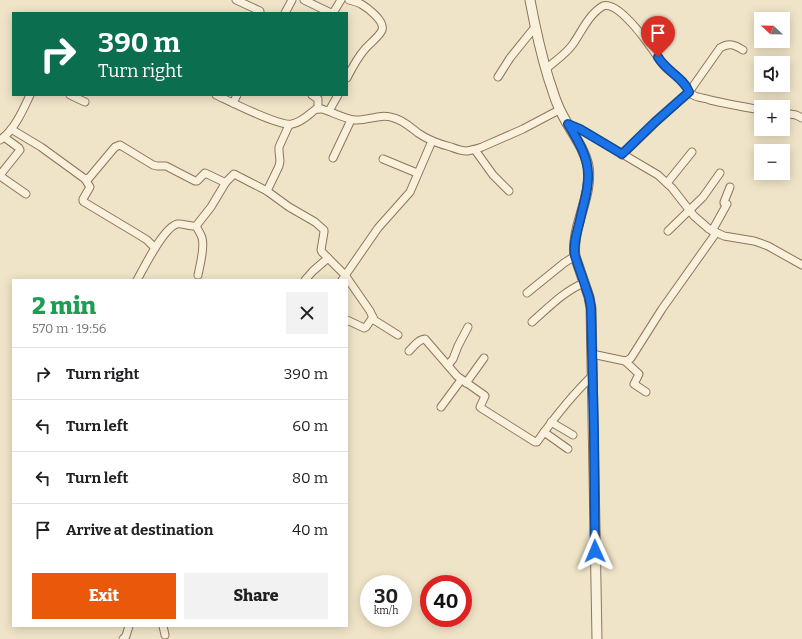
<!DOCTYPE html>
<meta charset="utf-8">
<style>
body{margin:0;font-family:Bitter,serif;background:#f2f2f2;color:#202124;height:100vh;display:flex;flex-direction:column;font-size:15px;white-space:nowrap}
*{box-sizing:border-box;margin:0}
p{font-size:13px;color:#757577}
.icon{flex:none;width:22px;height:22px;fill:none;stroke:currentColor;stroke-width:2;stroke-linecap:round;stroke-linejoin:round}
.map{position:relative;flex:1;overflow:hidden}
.side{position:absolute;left:12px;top:279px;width:336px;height:348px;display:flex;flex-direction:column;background:#fff;border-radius:0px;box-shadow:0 2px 10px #0003}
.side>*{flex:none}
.top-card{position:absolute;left:12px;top:12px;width:336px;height:84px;border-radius:0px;box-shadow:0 2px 10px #0003;background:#0b6e4f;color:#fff;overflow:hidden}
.needle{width:26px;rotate:292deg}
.tools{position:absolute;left:754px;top:12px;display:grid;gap:8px}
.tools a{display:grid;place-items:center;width:36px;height:36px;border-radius:0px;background:#fff;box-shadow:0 2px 10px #0003;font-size:20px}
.speed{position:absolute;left:360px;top:575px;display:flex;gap:8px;font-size:20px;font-weight:700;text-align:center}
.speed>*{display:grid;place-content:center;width:52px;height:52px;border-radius:50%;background:#fff;box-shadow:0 2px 10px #0003;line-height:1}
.speed small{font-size:10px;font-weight:400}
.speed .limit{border:6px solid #d22;background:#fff;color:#111}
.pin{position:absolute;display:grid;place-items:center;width:34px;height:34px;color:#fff;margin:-41px -17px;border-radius:50% 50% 50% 0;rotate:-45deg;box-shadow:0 0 4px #0007}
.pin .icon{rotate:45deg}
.me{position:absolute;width:44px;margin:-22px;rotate:359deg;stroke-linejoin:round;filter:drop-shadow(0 0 3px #0008)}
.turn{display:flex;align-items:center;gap:14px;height:84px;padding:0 20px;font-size:18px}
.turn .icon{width:52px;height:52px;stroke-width:2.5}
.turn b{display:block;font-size:28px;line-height:34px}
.round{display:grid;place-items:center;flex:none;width:42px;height:42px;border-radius:0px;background:#f2f2f2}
.overview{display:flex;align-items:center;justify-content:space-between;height:68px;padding:0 20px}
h1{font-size:24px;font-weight:800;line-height:30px;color:#1e9e55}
.cta{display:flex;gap:8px;margin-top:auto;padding:8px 20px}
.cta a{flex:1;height:46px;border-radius:0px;background:#ea580c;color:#fff;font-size:16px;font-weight:800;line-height:46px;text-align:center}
.cta a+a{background:#f2f2f2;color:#202124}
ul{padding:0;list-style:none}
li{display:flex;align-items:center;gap:12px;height:52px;padding:0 20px;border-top:1px solid #e0e0e0}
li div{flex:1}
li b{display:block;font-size:15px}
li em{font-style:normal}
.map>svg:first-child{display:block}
</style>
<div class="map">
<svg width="802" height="639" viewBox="0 0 802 639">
<rect width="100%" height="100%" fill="#f0e4c8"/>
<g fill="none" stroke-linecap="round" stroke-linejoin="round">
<defs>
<g id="minor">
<path d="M 236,0 L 260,11 L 260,13"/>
<path d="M 304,0 L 331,13"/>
<path d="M 285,13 L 292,0"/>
<path d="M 333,13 L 341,0"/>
<path d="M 546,69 C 555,61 566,54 573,44 C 582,31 589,14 603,6 C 620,0 653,50 661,62 C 667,71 682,79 687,87 C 689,90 689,93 693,95 C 698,98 705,98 710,100 C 727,104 744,107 761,110"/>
<path d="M 498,77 L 510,58 L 535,27"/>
<path d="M 347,78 C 352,68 358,57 365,49 C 370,43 380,36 382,30 C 385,21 368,8 361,4 C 357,2 353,1 349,0"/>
<path d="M 70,95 L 85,102"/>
<path d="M 216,95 C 229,101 280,127 292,124 C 302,122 308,115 316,109 L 322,109 C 332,112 345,119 355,120 C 369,121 379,113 394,118 C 403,120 410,127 418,133 C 428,140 439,144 451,147 C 456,149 461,151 467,151 C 472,150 477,149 482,147 L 523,129 L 559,110"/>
<path d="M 312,95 L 318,99 L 318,109"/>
<path d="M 233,103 L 237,95"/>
<path d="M 329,111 L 338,95"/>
<path d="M 783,113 L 796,115 L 802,118"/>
<path d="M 568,124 L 580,129 L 658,175 L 672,188 L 694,216 L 709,229 L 724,236 L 754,241 L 760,243 L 768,246 L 802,265"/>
<path d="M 11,129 L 41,147 L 85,179 L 89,178 L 115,147 L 120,145 L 153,165 L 157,166 L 166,166 L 195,181 L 197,181 L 205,173 L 224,182 L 226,182 L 234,174 L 267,191 L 289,207 L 315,222 L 324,230 L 324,232 L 321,250 L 322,252 L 345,275 L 370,311 L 374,320 L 398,335"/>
<path d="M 0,140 C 14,131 23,110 30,95"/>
<path d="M 475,150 L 493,175 L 509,191"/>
<path d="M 622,155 L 655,123 L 689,92 L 720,48 C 729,42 735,45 743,50"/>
<path d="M 333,158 L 351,120"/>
<path d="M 383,159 L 417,173"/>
<path d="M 0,175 L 20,150 L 19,148 L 4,137"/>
<path d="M 0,176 L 26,194"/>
<path d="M 85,179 L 90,187 L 83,199 L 83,201 L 84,202 L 139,235 L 147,240 L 155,248"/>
<path d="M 667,183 L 692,152"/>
<path d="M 267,191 L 279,166 L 280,161 L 279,151 L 279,147 L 289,125"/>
<path d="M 196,226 C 198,230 201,234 202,238 C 205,247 200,265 198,275"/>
<path d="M 668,231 L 703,197 L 720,173"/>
<path d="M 712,231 L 727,204 L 724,203 L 724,202 L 730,187"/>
<path d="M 137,280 C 144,268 163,228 177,224 C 183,223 189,227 196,226 L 211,207 L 226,182"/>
<path d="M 305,280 L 313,271 L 328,258"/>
<path d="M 342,280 L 378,228 L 410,192 L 432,141"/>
<path d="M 527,293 L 564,263 L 575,256"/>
<path d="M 347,320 L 364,328 L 366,327 L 373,317"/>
<path d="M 532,322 C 548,308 564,291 584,283"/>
<path d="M 409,351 C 414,346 419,339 425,339 L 457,376 L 484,395 L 485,396 L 480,407 L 481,408 L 535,442 L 537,442 C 554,418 572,395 593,375"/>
<path d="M 592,354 L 625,361 L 628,360 L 631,358 L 662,309 L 716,233"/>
<path d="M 625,361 L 639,374 L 634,384 L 646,392"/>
<path d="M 448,365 L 453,359 L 458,346 L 468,327"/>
<path d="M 466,383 L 484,358"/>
<path d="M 441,407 L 461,380"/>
<path d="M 551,422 L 573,435"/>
<path d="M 544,432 L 568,449"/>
<path d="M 163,626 L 165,635"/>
<path d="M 123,639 L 126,636 L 129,626"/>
</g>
<path id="tertiary" d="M 530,0 C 535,27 541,54 549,80 C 552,88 554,96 557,103 C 565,125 583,143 588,166 C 593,196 571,227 575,256 L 589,297 L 591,308 L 597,639"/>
</defs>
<!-- minor casing -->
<use href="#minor" stroke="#8d765c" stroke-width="9"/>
<!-- tertiary casing -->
<use href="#tertiary" stroke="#8d765c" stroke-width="11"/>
<!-- minor -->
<use href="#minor" stroke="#faf1dc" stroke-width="7"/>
<!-- tertiary -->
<use href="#tertiary" stroke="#faf1dc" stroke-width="9"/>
</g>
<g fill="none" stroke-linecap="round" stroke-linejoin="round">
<defs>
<path id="route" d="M 595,551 L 594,434 L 591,308 L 589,297 L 575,256 C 573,244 577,232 580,220 C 583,205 589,190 588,174 C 588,156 577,139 568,124 L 580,129 L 622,154 L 655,122 L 689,92 C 684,78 666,71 658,57"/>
</defs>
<!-- route casing -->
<use href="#route" stroke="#114b97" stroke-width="10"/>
<!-- route -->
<use href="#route" stroke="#1a73e8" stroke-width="7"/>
</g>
</svg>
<div class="tools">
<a><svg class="needle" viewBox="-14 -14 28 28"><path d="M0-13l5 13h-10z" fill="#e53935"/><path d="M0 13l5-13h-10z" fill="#757577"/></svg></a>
<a><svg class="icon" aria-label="sound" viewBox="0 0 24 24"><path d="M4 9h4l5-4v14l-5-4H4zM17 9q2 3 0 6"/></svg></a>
<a>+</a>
<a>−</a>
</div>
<div class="speed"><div>30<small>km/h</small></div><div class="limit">40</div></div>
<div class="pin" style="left:658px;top:57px;background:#d93025"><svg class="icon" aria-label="arrive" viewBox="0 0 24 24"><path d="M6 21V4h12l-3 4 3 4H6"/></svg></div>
<svg class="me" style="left:595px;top:551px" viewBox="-20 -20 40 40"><path d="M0-17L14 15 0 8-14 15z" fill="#1a73e8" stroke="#fff" stroke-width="4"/></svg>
<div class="top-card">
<div class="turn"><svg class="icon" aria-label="right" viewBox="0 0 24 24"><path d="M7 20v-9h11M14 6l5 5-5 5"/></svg><div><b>390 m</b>Turn right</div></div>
</div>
<section class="side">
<div class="overview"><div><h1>2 min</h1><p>570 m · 19:56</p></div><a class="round"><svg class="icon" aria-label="close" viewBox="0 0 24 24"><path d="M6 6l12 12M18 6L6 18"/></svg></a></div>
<ul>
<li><svg class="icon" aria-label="right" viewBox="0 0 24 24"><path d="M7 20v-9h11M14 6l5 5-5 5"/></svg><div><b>Turn right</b></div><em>390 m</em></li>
<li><svg class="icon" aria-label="left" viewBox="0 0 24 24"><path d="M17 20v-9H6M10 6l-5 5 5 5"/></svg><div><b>Turn left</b></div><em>60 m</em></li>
<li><svg class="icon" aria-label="left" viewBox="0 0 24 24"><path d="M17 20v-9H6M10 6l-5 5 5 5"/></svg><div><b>Turn left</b></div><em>80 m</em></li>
<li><svg class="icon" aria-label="arrive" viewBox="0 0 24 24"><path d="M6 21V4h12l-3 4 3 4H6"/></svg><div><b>Arrive at destination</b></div><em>40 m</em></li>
</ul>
<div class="cta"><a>Exit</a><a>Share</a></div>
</section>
</div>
